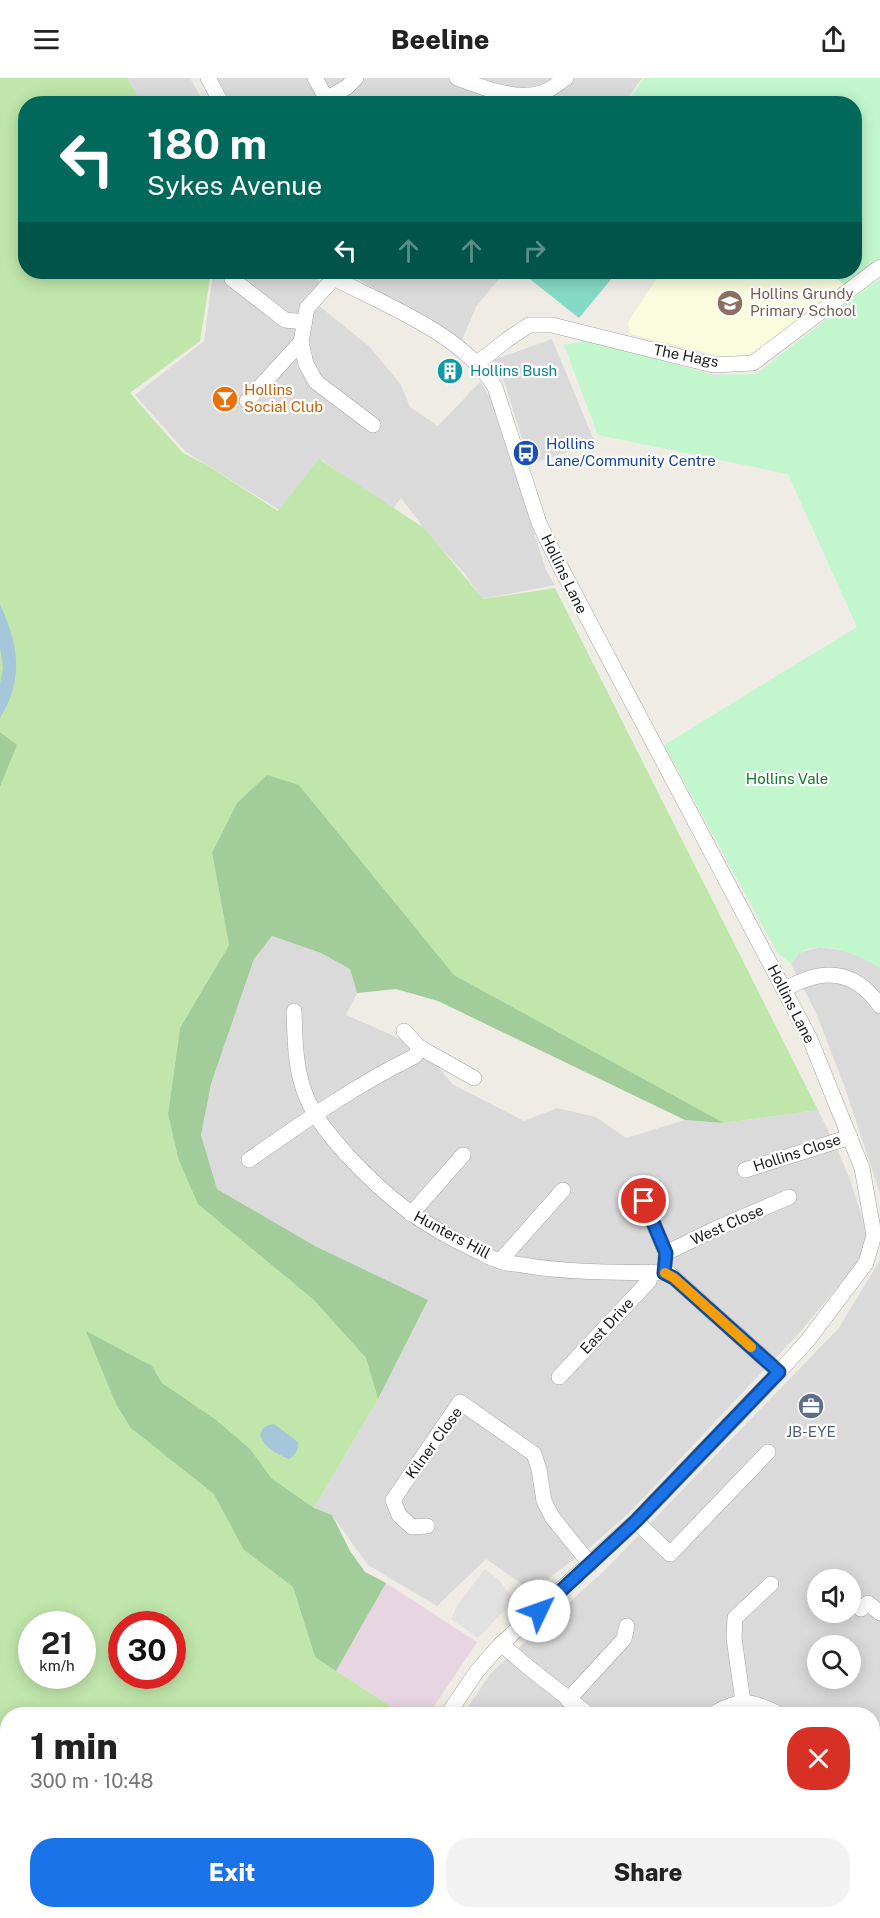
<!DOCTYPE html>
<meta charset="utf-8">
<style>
body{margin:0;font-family:"Public Sans",sans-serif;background:#f2f2f2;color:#222;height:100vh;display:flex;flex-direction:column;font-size:22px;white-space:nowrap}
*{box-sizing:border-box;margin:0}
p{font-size:20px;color:#767676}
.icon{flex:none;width:33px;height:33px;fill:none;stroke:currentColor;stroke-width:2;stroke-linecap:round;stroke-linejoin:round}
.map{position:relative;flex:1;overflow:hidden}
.panel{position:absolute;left:0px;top:1629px;width:880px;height:212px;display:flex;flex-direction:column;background:#fff;border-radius:24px 24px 0 0;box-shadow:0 3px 15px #0003}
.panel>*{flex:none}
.hud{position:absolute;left:18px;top:18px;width:844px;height:183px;border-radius:24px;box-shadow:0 3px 15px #0003;background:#00695c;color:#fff;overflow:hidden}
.buttons{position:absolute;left:807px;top:1491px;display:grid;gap:12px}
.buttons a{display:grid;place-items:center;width:54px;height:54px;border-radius:50%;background:#fff;box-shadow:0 3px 15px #0003;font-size:30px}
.speed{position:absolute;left:18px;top:1533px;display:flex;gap:12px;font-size:30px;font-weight:700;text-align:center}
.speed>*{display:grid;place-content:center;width:78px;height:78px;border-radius:50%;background:#fff;box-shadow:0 3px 15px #0003;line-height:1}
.speed small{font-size:15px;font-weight:400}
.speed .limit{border:9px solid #d22;background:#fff;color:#111}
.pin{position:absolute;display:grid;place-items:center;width:51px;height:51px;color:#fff;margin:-26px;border:3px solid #fff;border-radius:50%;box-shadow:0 2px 6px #0007}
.me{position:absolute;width:66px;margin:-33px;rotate:48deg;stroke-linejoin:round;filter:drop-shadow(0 0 4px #0008)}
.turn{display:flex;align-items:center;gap:21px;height:126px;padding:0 30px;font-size:27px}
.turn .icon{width:78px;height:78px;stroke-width:2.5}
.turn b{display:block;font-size:42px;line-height:51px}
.lanes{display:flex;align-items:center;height:57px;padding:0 30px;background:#0003;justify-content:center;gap:30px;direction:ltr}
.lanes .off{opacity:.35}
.round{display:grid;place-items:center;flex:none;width:63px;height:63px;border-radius:24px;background:#f2f2f2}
.headline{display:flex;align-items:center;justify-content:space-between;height:102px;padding:0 30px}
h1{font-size:36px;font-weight:800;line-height:45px}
.action{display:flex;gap:12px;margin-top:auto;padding:12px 30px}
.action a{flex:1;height:69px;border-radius:24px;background:#1a73e8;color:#fff;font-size:24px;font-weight:800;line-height:69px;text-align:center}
.action a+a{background:#f2f2f2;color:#222}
header{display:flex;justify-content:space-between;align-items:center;height:78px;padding:0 30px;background:#fff;font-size:27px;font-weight:800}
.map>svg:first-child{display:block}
</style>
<header><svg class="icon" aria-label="menu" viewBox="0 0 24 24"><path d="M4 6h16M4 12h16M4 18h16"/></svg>Beeline<svg class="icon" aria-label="share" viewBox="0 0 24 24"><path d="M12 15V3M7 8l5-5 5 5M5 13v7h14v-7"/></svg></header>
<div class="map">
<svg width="880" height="1840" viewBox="0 0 880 1840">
<rect width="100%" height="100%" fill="#eeece4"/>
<!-- residential -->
<g fill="#dbdada" fill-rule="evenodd">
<path d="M 127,0 L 190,0 L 204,25 L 142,25 Z"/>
<path d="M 217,0 L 642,0 L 623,26 L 231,25 Z"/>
<path d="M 213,194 L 312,194 L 319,203 L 318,227 L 370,269 L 401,307 L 410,329 L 438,348 L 480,304 L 490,319 L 546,492 L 555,507 L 482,521 L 465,496 L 433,462 L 401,420 L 392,432 L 322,382 L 281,433 L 186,374 L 135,317 L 204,263 Z"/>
<path d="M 346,194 L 504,194 L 476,229 L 462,262 Z"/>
<path d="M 552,261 L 595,365 L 530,386 L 505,306 L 493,282 Z"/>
<path d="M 272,858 L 321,875 L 350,891 L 357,915 L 346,937 L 401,961 L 435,985 L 452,1006 L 524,1043 L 557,1030 L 596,1039 L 626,1060 L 685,1042 L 724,1045 L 818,1032 L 837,1070 L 850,1102 L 868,1158 L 859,1183 L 800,1254 L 628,1436 L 589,1470 L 532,1513 L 486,1481 L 437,1528 L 368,1487 L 332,1437 L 314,1430 L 378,1321 L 428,1222 L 315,1168 L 217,1111 L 201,1057 L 211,1006 L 254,881 Z"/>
<path d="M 819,869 L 841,872 L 866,881 L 880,890 L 880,1115 L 845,1010 L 817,937 L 791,886 L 799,875 Z"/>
<path d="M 880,1182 L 880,1840 L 443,1840 L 445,1833 L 873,1833 L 873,1636 L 463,1636 L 491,1595 L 605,1492 L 838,1251 ZM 818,1502 L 850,1502 L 850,1534 L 818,1534 ZM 818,1568 L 850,1568 L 850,1600 L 818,1600 Z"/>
<path d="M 0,1819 L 7,1819 L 8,1833 L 304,1833 L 301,1840 L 0,1840 Z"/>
</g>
<!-- industrial -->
<path fill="#e7d6e1" d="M 386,1505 L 477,1564 L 429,1636 L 402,1636 L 336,1593 Z"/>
<!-- education -->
<path fill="#f9fddd" d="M 661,194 L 828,194 L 845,207 L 752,278 L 725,279 L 630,256 L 628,244 Z"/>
<!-- grass -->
<path fill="#c0e6ab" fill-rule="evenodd" d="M 0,0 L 127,0 L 142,25 L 26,26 L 26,194 L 211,194 L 200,263 L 130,315 L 183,375 L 205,386 L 278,433 L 319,381 L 424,450 L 483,521 L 555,510 L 818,1032 L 724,1045 L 454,897 L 299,707 L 212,775 L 229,867 L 180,950 L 168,1036 L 178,1080 L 313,1221 L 366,1280 L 378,1321 L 314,1430 L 271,1400 L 244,1472 L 293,1509 L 315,1579 L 402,1636 L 8,1636 L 7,1819 L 0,1819 L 0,709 L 17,667 L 0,654 ZM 32,1546 L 82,1546 L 82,1598 L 32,1598 ZM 122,1546 L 172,1546 L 172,1598 L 122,1598 Z"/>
<!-- forest -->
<g fill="#a2cc9a">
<path d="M 0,654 L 17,667 L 0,709 Z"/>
<path d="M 267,697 L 299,707 L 454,897 L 724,1045 L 685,1042 L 438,923 L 396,911 L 357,915 L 350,891 L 321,875 L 272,858 L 254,881 L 211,1006 L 201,1057 L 217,1111 L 315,1168 L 428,1222 L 378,1321 L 366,1280 L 313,1221 L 198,1126 L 178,1080 L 168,1036 L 180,950 L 229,867 L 212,775 L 237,725 Z"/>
<path d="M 86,1253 L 152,1288 L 162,1305 L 216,1342 L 250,1371 L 271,1400 L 314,1430 L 332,1437 L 350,1473 L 365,1494 L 386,1505 L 336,1593 L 315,1579 L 293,1509 L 244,1472 L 214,1416 L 131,1350 L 116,1326 Z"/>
</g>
<!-- cemetery -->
<path fill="#a6c6af" d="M 304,1833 L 413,1833 L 412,1840 L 301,1840 Z"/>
<!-- park -->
<g fill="#c2f7cd">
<path d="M 644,0 L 880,0 L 880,180 L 845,207 L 828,194 L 855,194 L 855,26 L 626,26 Z"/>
<path d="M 880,200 L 880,890 C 860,878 822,860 800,875 C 796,877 793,883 791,886 L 777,874 L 664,667 L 857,549 L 788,396 L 598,357 L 564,267 L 589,262 L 713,297 L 756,296 Z"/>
</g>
<!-- pitch -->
<path fill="#85dac5" d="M 521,194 L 617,194 L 579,240 Z"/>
<!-- parking -->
<path fill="#e1e1e1" d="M 485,1491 L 500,1503 L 515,1524 L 502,1535 L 478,1560 L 451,1541 L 458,1526 Z"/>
<!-- water -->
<g fill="#a6c7da">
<path d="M 0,526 C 18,566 25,600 0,640 L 0,605 L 3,591 L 0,569 Z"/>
<path d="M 274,1346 L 298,1364 C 299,1372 295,1377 289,1381 C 279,1377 255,1365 262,1352 C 265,1347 269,1347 274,1346 Z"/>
</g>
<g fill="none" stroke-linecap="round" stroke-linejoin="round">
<defs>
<g id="minor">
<path d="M 208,0 L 222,26"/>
<path d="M 315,0 L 326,20"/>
<path d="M 457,0 C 481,9 516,23 541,15 C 550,13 558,5 566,0"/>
<path d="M 317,26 L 347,9 L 356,0"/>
<path d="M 326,194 L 334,200 C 387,228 462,256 495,309 L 539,445 L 561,490 L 810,961 L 862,1090 L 874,1157 L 866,1185 L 808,1262 L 779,1294 L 636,1443 L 501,1566 L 477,1593 L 448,1636"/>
<path d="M 232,201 L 285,242 L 304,244"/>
<path d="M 301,264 L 306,286 L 316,304 L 373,347"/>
<path d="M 476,286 L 508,261 L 529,247 L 552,247 L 713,287 L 753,285 L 880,189"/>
<path d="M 247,323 L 301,264 L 307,230 L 334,200"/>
<path d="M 784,912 C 821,890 854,890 880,928"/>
<path d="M 294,933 C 295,962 295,991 306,1018 C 315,1041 332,1060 348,1078 C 389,1122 421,1146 475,1172 C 484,1176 492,1181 500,1183 C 507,1186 516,1186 523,1187 C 569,1195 617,1194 664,1195 L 670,1196 L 779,1294"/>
<path d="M 404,953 L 419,969"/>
<path d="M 249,1082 C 303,1044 356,1007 415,978 L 419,969 L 474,1000"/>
<path d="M 745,1092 L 850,1059"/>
<path d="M 644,1123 L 666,1175 L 665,1183"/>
<path d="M 411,1136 L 463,1077"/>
<path d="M 666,1175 L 713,1152 L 789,1119"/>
<path d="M 500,1183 L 563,1112"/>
<path d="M 559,1299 L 649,1203 L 651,1194"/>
<path d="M 636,1443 L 670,1476 L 768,1374"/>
<path d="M 427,1448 L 412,1449 L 399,1437 L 393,1422 L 460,1324 L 534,1376 L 539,1391 L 544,1423 L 552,1439 L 590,1486"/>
<path d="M 861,1531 L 868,1525 L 880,1535"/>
<path d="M 501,1566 L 528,1589 L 588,1636"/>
<path d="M 568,1622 L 624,1561 L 627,1548"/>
<path d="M 743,1624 L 734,1560 L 735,1540 L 771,1506"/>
<path d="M 713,1636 C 739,1620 752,1622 779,1636"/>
<path d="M 873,1673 L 880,1670"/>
<path d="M 873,1711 L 880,1724"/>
<path d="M 563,1833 L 566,1840"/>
<path d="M 803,1833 L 804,1833"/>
<path d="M 823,1833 L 827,1840"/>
<path d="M 429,1840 L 430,1833"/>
<path d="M 650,1840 L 658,1833"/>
<path d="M 867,1840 L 880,1826"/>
</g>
</defs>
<!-- minor casing -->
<use href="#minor" stroke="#a4a4a4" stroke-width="16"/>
<!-- minor -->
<use href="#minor" stroke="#fff" stroke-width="15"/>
</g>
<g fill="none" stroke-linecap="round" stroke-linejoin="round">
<defs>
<path id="route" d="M 539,1533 L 636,1443 L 779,1294 L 674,1200 L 664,1195 L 666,1175 L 644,1123"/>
</defs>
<!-- route casing -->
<use href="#route" stroke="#114b97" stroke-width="15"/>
<!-- route -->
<use href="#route" stroke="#1a73e8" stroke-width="10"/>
<!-- slow -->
<path stroke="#f59e0b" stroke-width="10" d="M 665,1195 L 674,1200 L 751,1269"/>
</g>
<!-- icons -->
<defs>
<symbol id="school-disc" viewBox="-11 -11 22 22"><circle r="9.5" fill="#8d6e63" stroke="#fff"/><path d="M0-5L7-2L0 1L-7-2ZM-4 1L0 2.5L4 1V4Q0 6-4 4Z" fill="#fff"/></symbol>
<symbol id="building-disc" viewBox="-11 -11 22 22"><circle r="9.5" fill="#0f9aa8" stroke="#fff"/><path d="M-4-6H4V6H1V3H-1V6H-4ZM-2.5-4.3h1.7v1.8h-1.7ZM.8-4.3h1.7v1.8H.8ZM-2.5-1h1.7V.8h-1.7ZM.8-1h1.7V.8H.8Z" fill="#fff"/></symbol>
<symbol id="bar-disc" viewBox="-11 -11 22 22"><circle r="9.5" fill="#e8710a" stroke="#fff"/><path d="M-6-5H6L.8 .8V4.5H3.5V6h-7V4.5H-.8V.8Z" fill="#fff"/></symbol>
<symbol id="bus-disc" viewBox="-11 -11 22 22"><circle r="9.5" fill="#1a4fb4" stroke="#fff"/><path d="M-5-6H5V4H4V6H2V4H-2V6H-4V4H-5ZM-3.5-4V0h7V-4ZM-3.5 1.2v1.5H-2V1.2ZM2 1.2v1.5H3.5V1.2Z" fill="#fff"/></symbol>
<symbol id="office-disc" viewBox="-11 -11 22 22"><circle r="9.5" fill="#5c6f8a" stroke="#fff"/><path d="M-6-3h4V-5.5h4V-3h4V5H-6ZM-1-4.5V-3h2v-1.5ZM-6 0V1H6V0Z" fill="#fff"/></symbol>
</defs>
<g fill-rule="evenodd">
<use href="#school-disc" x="715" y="210" width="30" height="30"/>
<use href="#building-disc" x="435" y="278" width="30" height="30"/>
<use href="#bar-disc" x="210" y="306" width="30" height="30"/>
<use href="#bus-disc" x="511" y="360" width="30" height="30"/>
<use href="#office-disc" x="796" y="1313" width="30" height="30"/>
</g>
<g text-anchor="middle" stroke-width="4.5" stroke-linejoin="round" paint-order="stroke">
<!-- education labels -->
<g font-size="15" fill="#785e54" stroke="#fff" text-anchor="start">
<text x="750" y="221">Hollins Grundy<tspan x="750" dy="17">Primary School</tspan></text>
</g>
<!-- street labels -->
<g font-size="15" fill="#1d1d1d" stroke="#fff">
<text transform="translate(686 278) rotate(11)" y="5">The Hags</text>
<text transform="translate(564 496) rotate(64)" y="5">Hollins Lane</text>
<text transform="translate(791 926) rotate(63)" y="5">Hollins Lane</text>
<text transform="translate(797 1075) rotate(-18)" y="5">Hollins Close</text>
<text transform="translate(727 1147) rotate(-24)" y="5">West Close</text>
<text transform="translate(452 1157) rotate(28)" y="5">Hunters Hill</text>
<text transform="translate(607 1248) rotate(-47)" y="5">East Drive</text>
<text transform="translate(434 1365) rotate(-54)" y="5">Kilner Close</text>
</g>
<!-- culture labels -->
<g font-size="15" fill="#0d838f" stroke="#fff" text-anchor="start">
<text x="470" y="298">Hollins Bush</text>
</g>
<!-- food labels -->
<g font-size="15" fill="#c56008" stroke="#fff" text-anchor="start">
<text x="244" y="317">Hollins<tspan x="244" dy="17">Social Club</tspan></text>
</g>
<!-- transit labels -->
<g font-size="15" fill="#164399" stroke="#fff" text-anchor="start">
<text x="546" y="371">Hollins<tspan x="546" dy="17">Lane/Community Centre</tspan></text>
</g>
<!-- park labels -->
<g font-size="15" fill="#107627" stroke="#fff">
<text x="787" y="706">Hollins Vale</text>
</g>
<!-- service labels -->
<g font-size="15" fill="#4e5e75" stroke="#fff">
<text x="811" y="1359">JB-EYE</text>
</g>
</g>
</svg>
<div class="buttons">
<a><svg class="icon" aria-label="sound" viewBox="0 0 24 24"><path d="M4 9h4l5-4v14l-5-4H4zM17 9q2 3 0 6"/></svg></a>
<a><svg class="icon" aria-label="search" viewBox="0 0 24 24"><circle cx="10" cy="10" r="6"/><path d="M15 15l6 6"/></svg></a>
</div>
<div class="speed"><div>21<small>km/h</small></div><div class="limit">30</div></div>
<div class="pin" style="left:644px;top:1123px;background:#d93025"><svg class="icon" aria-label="arrive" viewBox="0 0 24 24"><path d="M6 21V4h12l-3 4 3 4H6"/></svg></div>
<svg class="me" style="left:539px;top:1533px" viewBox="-20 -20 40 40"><circle r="19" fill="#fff"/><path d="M0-13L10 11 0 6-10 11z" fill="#1a73e8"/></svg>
<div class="hud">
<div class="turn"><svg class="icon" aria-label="left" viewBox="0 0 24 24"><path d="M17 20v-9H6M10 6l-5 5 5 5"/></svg><div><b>180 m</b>Sykes Avenue</div></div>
<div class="lanes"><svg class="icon" aria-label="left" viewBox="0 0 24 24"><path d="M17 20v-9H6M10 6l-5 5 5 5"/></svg><svg class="icon off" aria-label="ahead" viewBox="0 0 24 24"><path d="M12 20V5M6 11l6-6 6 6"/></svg><svg class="icon off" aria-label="ahead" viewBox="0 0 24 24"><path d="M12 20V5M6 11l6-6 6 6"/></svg><svg class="icon off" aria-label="right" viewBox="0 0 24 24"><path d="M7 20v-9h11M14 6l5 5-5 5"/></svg></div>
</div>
<section class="panel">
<div class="headline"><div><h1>1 min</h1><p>300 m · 10:48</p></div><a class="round" style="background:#d93025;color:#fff"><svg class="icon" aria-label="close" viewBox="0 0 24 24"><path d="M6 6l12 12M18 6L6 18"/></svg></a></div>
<div class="action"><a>Exit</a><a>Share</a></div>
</section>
</div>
